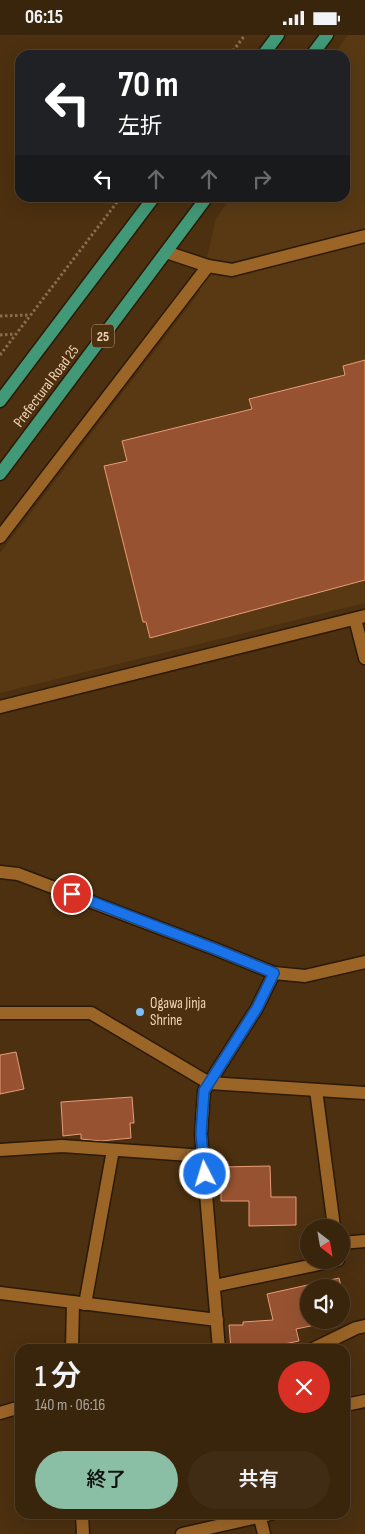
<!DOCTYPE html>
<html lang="ja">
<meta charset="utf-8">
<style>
body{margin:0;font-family:"Sofia Sans Condensed","Noto Sans JP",sans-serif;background:#402c15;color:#f1f3f6;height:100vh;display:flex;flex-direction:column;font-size:19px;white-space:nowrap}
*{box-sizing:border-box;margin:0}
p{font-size:16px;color:#aba49d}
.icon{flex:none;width:28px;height:28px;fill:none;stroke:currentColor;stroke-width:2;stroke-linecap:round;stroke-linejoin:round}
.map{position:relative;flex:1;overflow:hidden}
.details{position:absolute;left:15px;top:1309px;width:335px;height:175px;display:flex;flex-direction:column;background:#39240c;border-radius:15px;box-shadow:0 5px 20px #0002,0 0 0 1px #53412d}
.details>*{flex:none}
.banner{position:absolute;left:15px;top:15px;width:335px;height:152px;border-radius:15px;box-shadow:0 5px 20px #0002,0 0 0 1px #53412d;background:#202124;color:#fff;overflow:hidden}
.needle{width:32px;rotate:149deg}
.tools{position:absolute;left:300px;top:1184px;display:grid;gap:10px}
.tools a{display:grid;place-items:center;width:50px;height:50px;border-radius:50%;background:#39240c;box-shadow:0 5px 20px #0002,0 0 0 1px #53412d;font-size:25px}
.pin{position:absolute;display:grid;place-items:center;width:42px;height:42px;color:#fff;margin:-21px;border:2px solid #fff;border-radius:50%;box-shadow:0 1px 5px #0007}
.me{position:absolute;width:55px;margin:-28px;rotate:355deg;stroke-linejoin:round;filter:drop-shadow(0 0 4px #0008)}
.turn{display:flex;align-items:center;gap:18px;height:105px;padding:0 20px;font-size:22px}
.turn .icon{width:65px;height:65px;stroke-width:2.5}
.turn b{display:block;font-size:35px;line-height:42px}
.lanes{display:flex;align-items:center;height:48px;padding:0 20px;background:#0003;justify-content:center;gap:25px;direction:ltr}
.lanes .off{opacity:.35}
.round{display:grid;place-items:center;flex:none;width:52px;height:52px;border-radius:26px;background:#402c15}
.headline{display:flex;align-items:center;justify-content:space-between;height:85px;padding:0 20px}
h1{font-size:30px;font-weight:600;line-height:38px}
.button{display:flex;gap:10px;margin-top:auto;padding:10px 20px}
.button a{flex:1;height:58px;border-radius:30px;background:#8abfa5;color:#111;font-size:20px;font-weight:600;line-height:58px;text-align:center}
.button a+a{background:#402c15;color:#f1f3f6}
.status{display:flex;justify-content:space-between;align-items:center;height:35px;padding:0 25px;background:#39240c;direction:ltr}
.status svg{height:14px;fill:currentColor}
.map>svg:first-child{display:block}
</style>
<div class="status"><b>06:15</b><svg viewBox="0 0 49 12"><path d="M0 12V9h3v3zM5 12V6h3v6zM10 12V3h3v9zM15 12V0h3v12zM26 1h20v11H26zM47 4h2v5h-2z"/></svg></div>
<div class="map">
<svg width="365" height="1499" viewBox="0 0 365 1499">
<rect width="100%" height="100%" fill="#4c3010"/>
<!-- built -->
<path fill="#583914" d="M 348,0 L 365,0 L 365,568 L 0,658 L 0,518 L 199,258 L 216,183 L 231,163 L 345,162 L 345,20 L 333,20 Z"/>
<!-- building -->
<g fill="#975331" stroke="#e79c78">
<path d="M 365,325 L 365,545 L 150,603 L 146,587 L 143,587 L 104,431 L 127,426 L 122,406 L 252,374 L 249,364 L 345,340 L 343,331 Z"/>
<path d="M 16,1017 L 24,1054 L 0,1059 L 0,1020 Z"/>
<path d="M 132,1062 L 134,1088 L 130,1088 L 131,1103 L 101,1106 L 81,1104 L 81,1099 L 63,1101 L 61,1067 Z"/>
<path d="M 270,1131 L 271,1162 L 296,1162 L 296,1190 L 249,1191 L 249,1166 L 221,1166 L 221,1132 Z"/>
<path d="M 339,1243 L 345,1268 L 341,1268 L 341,1252 L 309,1252 L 309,1285 L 324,1285 L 325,1288 L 296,1294 L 299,1306 L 274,1311 L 274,1314 L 231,1314 L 229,1290 L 243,1290 L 243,1287 L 273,1285 L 267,1259 Z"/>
</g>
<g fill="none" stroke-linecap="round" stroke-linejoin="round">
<defs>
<g id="minor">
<path d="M 166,217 L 208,231 L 232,235 L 365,201"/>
<path d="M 0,502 L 208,231"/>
<path d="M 355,584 L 365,623"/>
<path d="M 0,672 L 365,581"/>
<path d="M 0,978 L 91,978 L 209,1048 L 365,1058"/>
<path d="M 316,1055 L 334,1192"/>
<path d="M 0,1115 L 62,1111 L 204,1121"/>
<path d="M 341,1208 L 365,1206"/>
<path d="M 214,1251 L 338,1225"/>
<path d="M 0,1258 L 217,1285"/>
<path d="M 85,1269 L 113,1115"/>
<path d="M 72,1314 L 73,1267"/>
<path d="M 219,1314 L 201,1099 L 204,1056 L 257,973 L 274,938"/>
<path d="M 313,1314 L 356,1293 L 365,1291"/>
<path d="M 345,1370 L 365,1366"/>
<path d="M 0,1378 L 20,1372"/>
<path d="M 82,1479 L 83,1499"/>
<path d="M 259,1479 L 264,1499"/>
<path d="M 182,1499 L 271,1479"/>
</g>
<path id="tertiary" d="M 0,837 L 18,839 L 215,914 L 274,938 L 305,941 L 365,927"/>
<g id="primary">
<path d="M 263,20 L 278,0"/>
<path d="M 312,20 L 327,0"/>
<path d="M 0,366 L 154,162"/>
<path d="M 0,439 L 207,162"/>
</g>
</defs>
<!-- minor casing -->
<use href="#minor" stroke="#2b1a07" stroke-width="15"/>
<!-- tertiary casing -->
<use href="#tertiary" stroke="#2b1a07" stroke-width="15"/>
<!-- primary casing -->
<use href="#primary" stroke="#2b1a07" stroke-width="15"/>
<!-- path -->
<g stroke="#8a6d4e" stroke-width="3" stroke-dasharray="2.5 2.5" stroke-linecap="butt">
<path d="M 230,20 L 245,0"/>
<path d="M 0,281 L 30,280"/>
<path d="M 0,300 L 15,299"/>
<path d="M 0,320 L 121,162"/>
</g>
<!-- minor -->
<use href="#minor" stroke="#9b6528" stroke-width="12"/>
<!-- tertiary -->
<use href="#tertiary" stroke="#9b6528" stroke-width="12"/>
<!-- primary -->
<use href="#primary" stroke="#429978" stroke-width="12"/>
</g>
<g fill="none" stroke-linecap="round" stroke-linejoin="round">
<defs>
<path id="route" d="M 72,859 L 215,914 L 274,938 L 257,973 L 204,1056 L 201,1099 L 205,1139"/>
</defs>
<!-- route casing -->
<use href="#route" stroke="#114b97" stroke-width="12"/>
<!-- route -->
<use href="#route" stroke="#1a73e8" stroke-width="9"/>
</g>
<!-- markers -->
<circle fill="#7bbef9" stroke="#4c3010" stroke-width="2" cx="140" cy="977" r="5"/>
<g text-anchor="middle" stroke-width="4" stroke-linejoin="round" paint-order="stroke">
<!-- shield labels -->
<rect fill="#4c3010" stroke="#bea183" stroke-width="1" x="92" y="289.5" width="22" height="23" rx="4"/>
<g font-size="14" font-weight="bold" fill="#efd1b4">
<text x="103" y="306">25</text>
</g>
<!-- street labels -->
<g font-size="15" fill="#efd1b4" stroke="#4c3010">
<text transform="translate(46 351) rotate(-53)" y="5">Prefectural Road 25</text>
</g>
<!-- poi labels -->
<g font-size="15" fill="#efd1b4" stroke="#4c3010" text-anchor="start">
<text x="150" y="973">Ogawa Jinja<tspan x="150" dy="17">Shrine</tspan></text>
</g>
</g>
</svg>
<div class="tools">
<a><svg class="needle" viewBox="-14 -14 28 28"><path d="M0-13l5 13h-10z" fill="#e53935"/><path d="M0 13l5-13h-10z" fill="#aba49d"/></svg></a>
<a><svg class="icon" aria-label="sound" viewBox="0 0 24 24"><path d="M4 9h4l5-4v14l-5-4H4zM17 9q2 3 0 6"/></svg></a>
</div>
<div class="pin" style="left:72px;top:859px;background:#d93025"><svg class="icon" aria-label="arrive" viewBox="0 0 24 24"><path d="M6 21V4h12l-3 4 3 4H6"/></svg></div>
<svg class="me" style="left:205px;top:1139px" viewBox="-20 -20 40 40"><circle r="17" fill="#1a73e8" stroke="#fff" stroke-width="3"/><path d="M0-11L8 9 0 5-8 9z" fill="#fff"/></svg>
<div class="banner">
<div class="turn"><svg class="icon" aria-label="left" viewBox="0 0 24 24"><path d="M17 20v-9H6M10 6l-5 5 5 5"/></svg><div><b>70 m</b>左折</div></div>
<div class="lanes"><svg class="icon" aria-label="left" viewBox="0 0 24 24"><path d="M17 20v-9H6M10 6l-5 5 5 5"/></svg><svg class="icon off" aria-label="ahead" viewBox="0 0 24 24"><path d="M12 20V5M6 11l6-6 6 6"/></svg><svg class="icon off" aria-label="ahead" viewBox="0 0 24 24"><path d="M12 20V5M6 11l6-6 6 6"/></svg><svg class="icon off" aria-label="right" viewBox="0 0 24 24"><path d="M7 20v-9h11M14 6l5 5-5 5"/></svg></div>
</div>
<section class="details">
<div class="headline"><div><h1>1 分</h1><p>140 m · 06:16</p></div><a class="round" style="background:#d93025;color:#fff"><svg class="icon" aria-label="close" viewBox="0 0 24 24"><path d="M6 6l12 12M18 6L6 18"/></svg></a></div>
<div class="button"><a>終了</a><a>共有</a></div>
</section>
</div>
